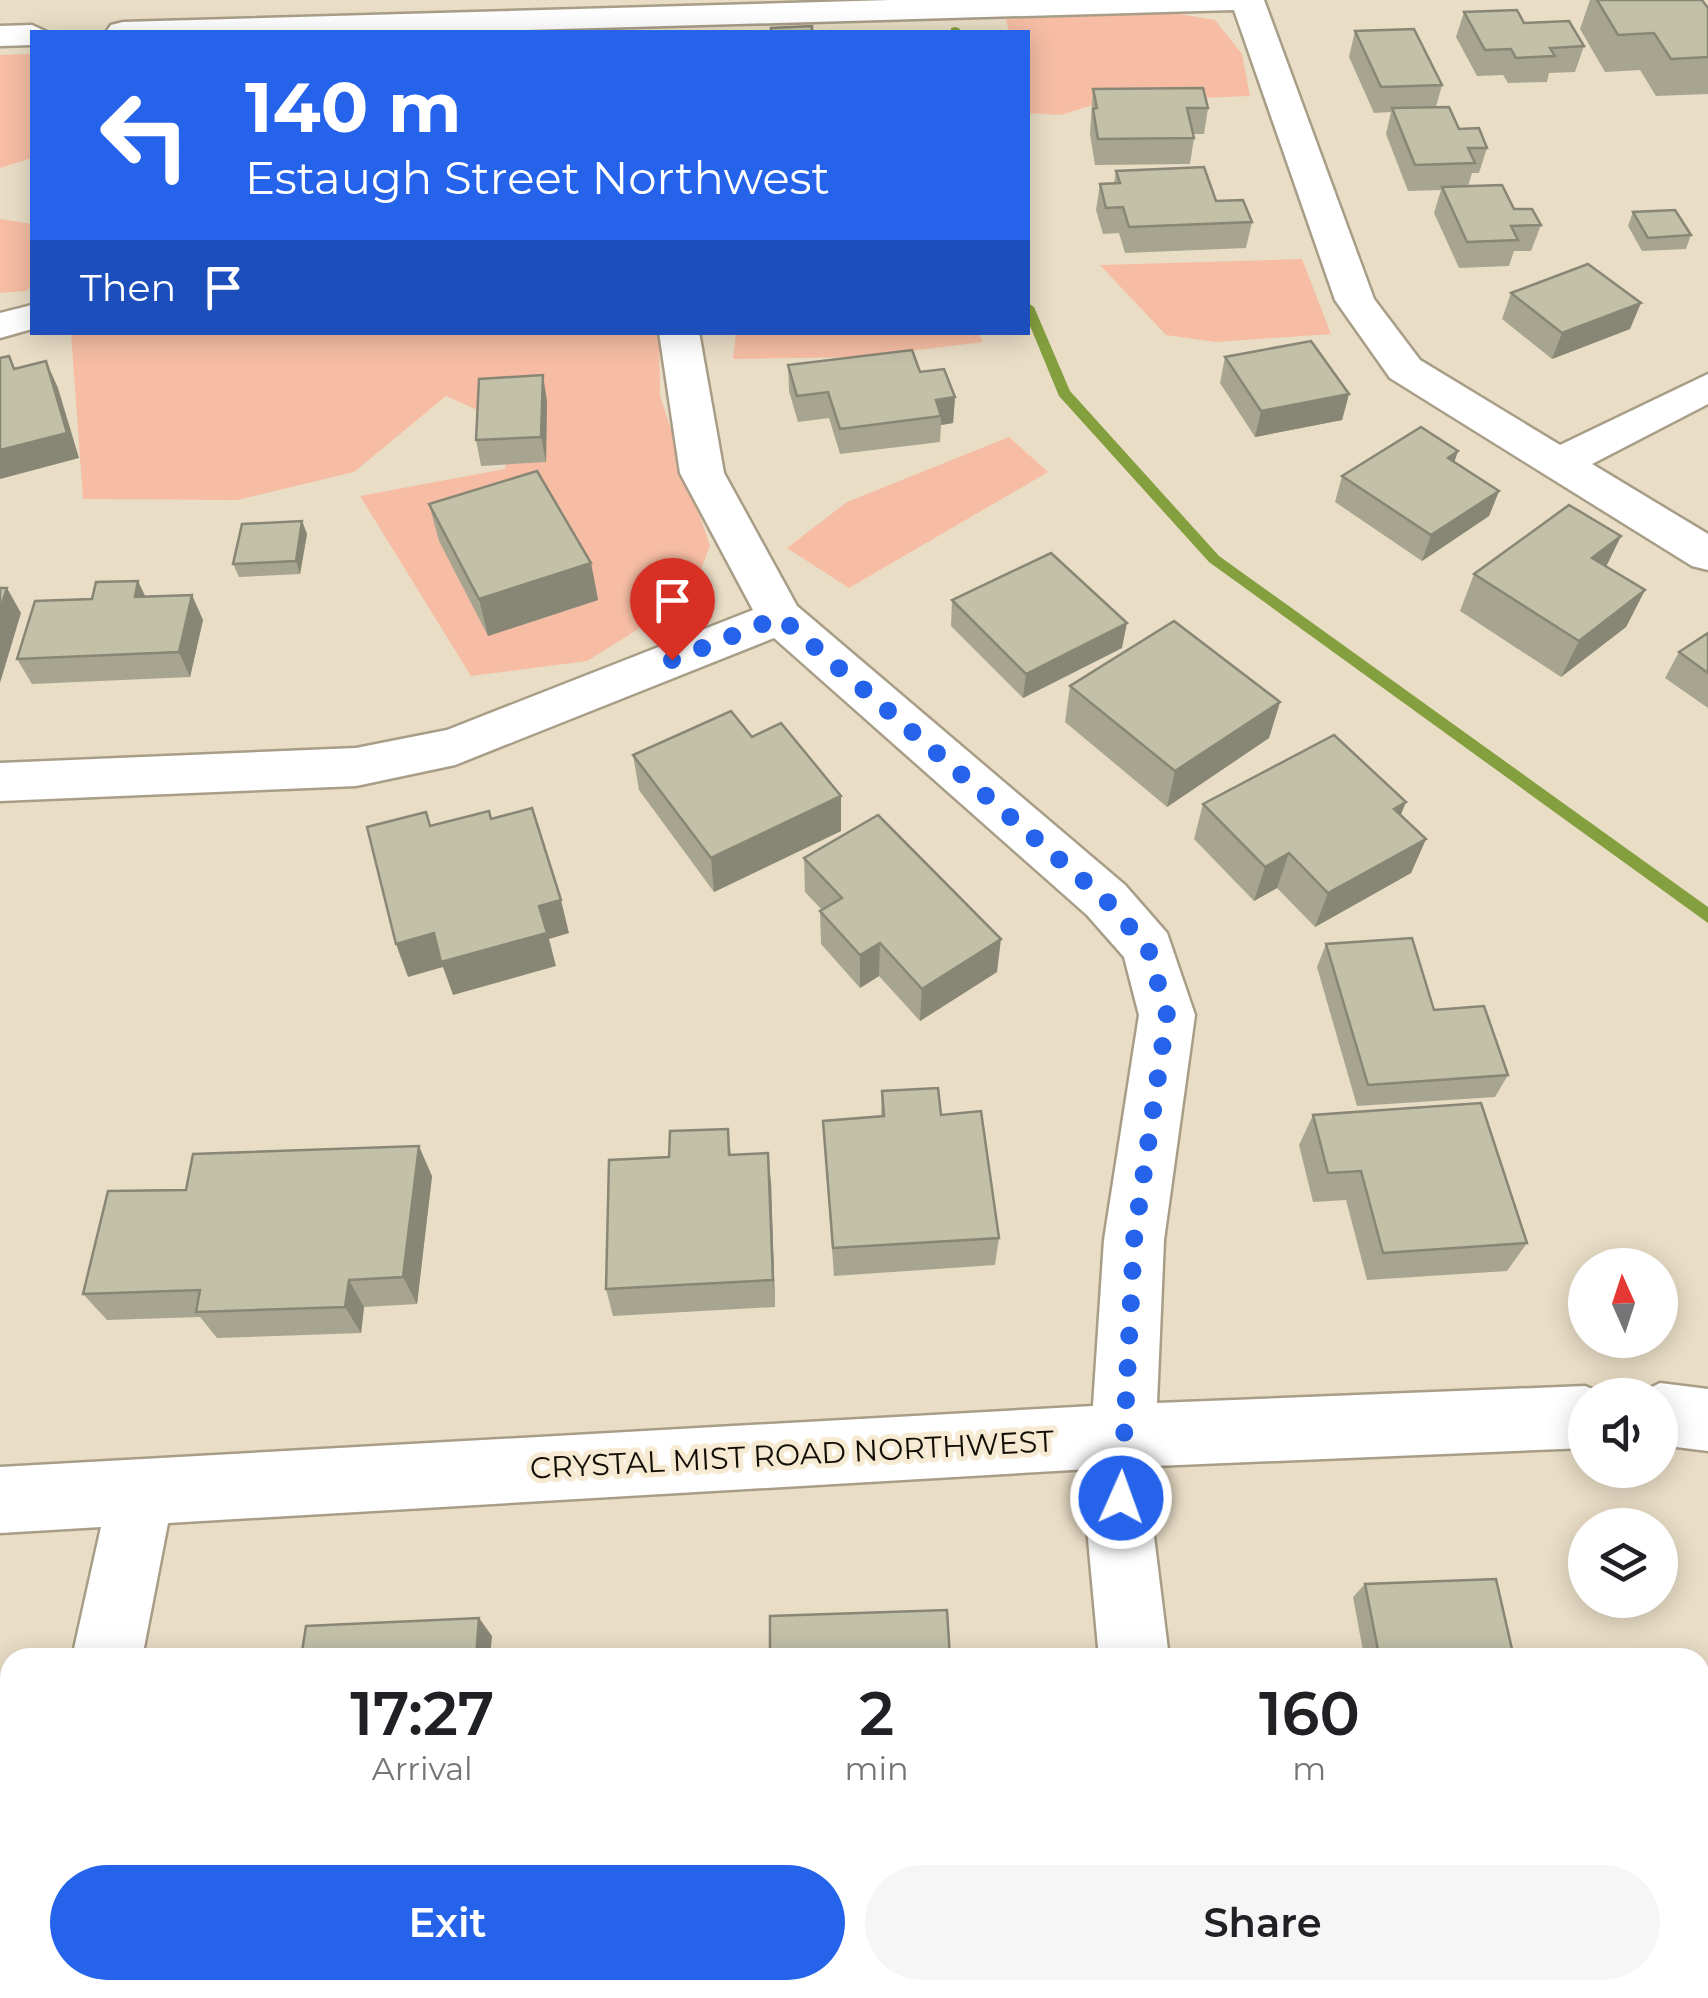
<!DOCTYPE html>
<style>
body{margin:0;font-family:Montserrat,sans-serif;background:#f6f6f6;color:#202124;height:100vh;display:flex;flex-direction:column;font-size:38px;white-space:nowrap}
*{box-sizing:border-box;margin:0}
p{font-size:32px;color:#757577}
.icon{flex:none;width:55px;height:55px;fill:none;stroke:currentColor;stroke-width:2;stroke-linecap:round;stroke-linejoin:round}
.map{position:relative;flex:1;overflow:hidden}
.details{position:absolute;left:0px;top:1648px;width:1710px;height:352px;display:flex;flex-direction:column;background:#fff;border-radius:30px 30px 0 0;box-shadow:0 5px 25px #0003}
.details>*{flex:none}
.guide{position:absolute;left:30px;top:30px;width:1000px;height:305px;border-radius:0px;box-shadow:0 5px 25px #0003;background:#2563eb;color:#fff;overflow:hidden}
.needle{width:65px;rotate:357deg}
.controls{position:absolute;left:1568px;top:1248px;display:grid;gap:20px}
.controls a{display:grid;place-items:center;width:110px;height:110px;border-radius:50%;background:#fff;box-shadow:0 5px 25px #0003;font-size:50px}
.pin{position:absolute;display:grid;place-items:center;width:85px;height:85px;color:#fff;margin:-102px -42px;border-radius:50% 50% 50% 0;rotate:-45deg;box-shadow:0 0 10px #0007}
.pin .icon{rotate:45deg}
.me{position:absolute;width:110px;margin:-55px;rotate:2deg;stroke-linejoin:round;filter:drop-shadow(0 0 8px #0008)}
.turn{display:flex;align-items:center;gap:35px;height:210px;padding:0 50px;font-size:45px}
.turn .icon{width:130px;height:130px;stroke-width:2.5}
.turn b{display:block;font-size:70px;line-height:85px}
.then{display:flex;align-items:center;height:95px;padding:0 50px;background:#0003;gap:20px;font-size:38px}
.eta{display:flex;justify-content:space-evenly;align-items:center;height:170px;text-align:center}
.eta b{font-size:60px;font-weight:600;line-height:70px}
.action{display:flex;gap:20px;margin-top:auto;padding:20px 50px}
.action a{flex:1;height:115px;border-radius:60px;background:#2563eb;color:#fff;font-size:40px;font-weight:600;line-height:115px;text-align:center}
.action a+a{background:#f6f6f6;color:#202124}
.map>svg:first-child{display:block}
</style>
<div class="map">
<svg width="1708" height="1998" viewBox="0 0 1708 1998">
<rect width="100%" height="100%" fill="#e9ddc6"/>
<!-- green -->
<g fill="#f6bda4">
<path d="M 1173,13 L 1215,20 L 1242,54 L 1250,96 L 1102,102 L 1061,115 L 1028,113 L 1028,32 L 1009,32 L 1006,19 Z"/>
<path d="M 32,54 L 32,158 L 0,168 L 0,55 Z"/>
<path d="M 0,219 L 32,224 L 32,283 L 27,291 L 0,293 Z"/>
<path d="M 1302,259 L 1331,334 L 1216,342 L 1166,335 L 1100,265 Z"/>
<path d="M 978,332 L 983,342 L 861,357 L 733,359 L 736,333 Z"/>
<path d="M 71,333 L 659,333 L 660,396 L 710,546 L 690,597 L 587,661 L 471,676 L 360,496 L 505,469 L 513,426 L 446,396 L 354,472 L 237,500 L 83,499 Z"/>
<path d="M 1009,437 L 1048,472 L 849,588 L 787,548 L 847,502 Z"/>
</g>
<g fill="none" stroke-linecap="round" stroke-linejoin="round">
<!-- stream -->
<g fill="#849f3e" fill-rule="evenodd">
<path d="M 955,27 L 959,28 L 961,32 L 951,32 L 951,28 Z"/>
<path d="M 1028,303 L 1034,307 L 1070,391 L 1219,556 L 1708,907 L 1708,923 L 1209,562 L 1059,396 L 1028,321 Z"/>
</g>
<defs>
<g id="street">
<path d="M 891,0 L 1264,0 L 1374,299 L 1420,360 L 1560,445 L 1708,374 L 1708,404 L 1592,464 L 1708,534 L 1708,570 L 1692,566 L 1390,378 L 1335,300 L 1234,10 L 458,32 L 106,32 L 111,25 L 123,22 Z"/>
<path d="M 32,25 L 47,32 L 32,32 L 32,45 L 0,46 L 0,26 Z"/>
<path d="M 32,305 L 32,329 L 0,338 L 0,313 Z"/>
<path d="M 659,332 L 699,332 L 724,473 L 797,606 L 1125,885 L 1167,933 L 1195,1015 L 1164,1240 L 1157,1403 L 1585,1386 L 1608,1395 L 1585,1395 L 1585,1448 L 1155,1466 L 1153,1528 L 1169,1658 L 1099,1658 L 1087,1528 L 1089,1469 L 168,1523 L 142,1658 L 72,1658 L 101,1527 L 0,1533 L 0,1467 L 1093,1406 L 1104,1240 L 1139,1015 L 1124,957 L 1087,915 L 774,638 L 455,765 L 356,786 L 0,801 L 0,763 L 356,748 L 447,730 L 753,610 L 680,473 Z"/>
<path d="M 1660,1383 L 1708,1389 L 1708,1451 L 1660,1445 L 1660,1395 L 1636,1395 Z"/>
<path d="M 10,1965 L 10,1990 L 76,1990 L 75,1998 L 0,1998 Z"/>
<path d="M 1134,1990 L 1210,1990 L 1211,1998 L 1135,1998 Z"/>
</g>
</defs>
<!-- street casing -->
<use href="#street" stroke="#a89d87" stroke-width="5"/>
<!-- street -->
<use href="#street" fill="#fff" fill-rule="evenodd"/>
</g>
<!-- wall -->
<g fill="#a7a590">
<path d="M 1590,0 L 1702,0 L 1708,8 L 1708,94 L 1656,96 L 1640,70 L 1605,72 L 1580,29 Z"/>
<path d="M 1464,12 L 1524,23 L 1584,46 L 1575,72 L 1549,73 L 1547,82 L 1508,83 L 1503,75 L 1477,76 L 1456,37 Z"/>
<path d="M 1355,31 L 1442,85 L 1436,107 L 1459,129 L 1487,148 L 1479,173 L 1472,173 L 1468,186 L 1541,225 L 1531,251 L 1514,251 L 1509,266 L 1459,268 L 1434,213 L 1441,190 L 1408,191 L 1386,134 L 1391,112 L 1374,113 L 1349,57 Z"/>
<path d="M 1093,89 L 1208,108 L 1204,134 L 1193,134 L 1194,138 L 1190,164 L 1095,165 L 1090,134 Z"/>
<path d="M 1116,171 L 1216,201 L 1252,222 L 1246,248 L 1125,253 L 1119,233 L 1103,234 L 1096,210 L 1100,184 L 1114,184 Z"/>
<path d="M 1633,212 L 1691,235 L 1686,249 L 1642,251 L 1628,226 Z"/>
<path d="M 1511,293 L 1630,329 L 1552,359 L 1502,319 Z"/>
<path d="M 1225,357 L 1349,394 L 1342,420 L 1255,437 L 1220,383 Z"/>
<path d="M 788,365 L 920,372 L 955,397 L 953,423 L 941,425 L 940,442 L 840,454 L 829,418 L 798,422 L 789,391 Z"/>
<path d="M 547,401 L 546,462 L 481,466 L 476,440 Z"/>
<path d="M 1458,451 L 1454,462 L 1499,491 L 1489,516 L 1422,561 L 1335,502 L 1342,476 Z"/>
<path d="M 429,504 L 591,563 L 598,600 L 488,636 L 439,541 Z"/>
<path d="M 302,521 L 307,534 L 300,574 L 239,577 L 233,564 Z"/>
<path d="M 1621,536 L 1606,566 L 1645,590 L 1626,627 L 1561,677 L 1460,611 L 1474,574 Z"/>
<path d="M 146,597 L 203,620 L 190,677 L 32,684 L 17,659 Z"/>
<path d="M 952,600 L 1122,648 L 1023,698 L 951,626 Z"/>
<path d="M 1708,633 L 1708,708 L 1665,678 L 1679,652 Z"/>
<path d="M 1070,686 L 1280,702 L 1269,738 L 1167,807 L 1065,722 Z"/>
<path d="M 752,737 L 841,831 L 714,892 L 639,790 L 633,755 Z"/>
<path d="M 1203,804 L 1400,815 L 1426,839 L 1411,873 L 1315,927 L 1277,888 L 1254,901 L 1194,839 Z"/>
<path d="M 804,858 L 997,972 L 920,1021 L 879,976 L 860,988 L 821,944 L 820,911 L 822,910 L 805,892 Z"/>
<path d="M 1326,944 L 1434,1010 L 1508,1075 L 1495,1097 L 1357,1106 L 1317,967 Z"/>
<path d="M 882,1091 L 941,1115 L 999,1238 L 995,1265 L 834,1276 L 823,1121 L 881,1116 Z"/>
<path d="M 1313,1115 L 1527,1243 L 1507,1271 L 1367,1280 L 1346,1200 L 1313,1202 L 1299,1145 Z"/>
<path d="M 728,1129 L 731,1155 L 771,1183 L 775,1307 L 613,1316 L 606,1289 L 669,1157 Z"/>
<path d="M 432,1176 L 417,1304 L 364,1307 L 361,1333 L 217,1338 L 200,1317 L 107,1320 L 83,1294 L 186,1190 Z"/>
<path d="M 1365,1584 L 1514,1658 L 1364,1656 L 1353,1597 Z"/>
<path d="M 1401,1990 L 1543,1990 L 1545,1998 L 1403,1998 Z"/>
</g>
<!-- shaded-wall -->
<g fill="#888675">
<path d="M 1641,303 L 1630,329 L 1552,359 L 1562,333 Z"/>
<path d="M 46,361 L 58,388 L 79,458 L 0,479 L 0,450 Z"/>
<path d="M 543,375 L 547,401 L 546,462 L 541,437 Z"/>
<path d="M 1349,394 L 1342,420 L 1255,437 L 1261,411 Z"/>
<path d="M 955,397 L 953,423 L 941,425 L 941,416 L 936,400 Z"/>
<path d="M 1458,451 L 1449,477 L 1448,458 Z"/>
<path d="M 1499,491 L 1489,516 L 1422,561 L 1431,535 Z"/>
<path d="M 302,521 L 307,534 L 300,574 L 296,561 Z"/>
<path d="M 1621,536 L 1603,573 L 1592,558 Z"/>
<path d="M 591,563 L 598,600 L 488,636 L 479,599 Z"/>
<path d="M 138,581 L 150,606 L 135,597 Z"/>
<path d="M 7,588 L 21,613 L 0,683 L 0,610 Z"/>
<path d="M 1645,590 L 1626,627 L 1561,677 L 1579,641 Z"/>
<path d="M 192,595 L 203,620 L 190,677 L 179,652 Z"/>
<path d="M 1127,623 L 1122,648 L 1023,698 L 1026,674 Z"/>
<path d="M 1280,702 L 1269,738 L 1167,807 L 1175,771 Z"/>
<path d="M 841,796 L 841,831 L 714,892 L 711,858 Z"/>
<path d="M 1406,802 L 1392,837 L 1394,809 Z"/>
<path d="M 1426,839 L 1411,873 L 1315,927 L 1328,893 Z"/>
<path d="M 1289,853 L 1277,888 L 1254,901 L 1265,867 Z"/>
<path d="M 561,900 L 569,933 L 549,939 L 556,966 L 453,995 L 443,967 L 408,977 L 396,944 Z"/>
<path d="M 1001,939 L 997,972 L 920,1021 L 922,989 Z"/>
<path d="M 880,943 L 879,976 L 860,988 L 860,955 Z"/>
<path d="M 419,1146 L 432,1176 L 417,1304 L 403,1277 Z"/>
<path d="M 768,1153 L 771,1183 L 775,1307 L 773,1280 Z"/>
<path d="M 349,1280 L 364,1307 L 361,1333 L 345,1307 Z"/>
<path d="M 479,1618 L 492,1636 L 490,1658 L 476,1658 Z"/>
<path d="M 348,1990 L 362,1990 L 361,1998 L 347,1998 Z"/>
</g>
<!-- building -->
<g fill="#c2c0a7" stroke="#888675" stroke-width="2.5">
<path d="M 1597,0 L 1702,0 L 1708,8 L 1708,57 L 1671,59 L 1654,33 L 1618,35 Z"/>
<path d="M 1517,10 L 1524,23 L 1569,21 L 1584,46 L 1550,48 L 1555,56 L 1516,58 L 1511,49 L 1485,50 L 1464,12 Z"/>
<path d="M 812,26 L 812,32 L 771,32 L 771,28 Z"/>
<path d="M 1414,29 L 1442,85 L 1381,87 L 1355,31 Z"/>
<path d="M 1203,88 L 1208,108 L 1187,108 L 1194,138 L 1098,139 L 1093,109 L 1097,108 L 1093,89 Z"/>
<path d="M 1449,107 L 1459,129 L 1479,128 L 1487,148 L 1468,148 L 1475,163 L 1415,165 L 1392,108 Z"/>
<path d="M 1204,167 L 1216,201 L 1243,200 L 1252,222 L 1129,227 L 1123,207 L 1106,208 L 1100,184 L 1120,183 L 1116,171 Z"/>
<path d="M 1502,185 L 1514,209 L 1532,209 L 1541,225 L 1511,226 L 1518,240 L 1467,242 L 1442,187 Z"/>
<path d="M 1675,210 L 1691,235 L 1648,238 L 1633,212 Z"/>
<path d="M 1588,264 L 1641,303 L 1562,333 L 1511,293 Z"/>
<path d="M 1311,341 L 1349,394 L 1261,411 L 1225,357 Z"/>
<path d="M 912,350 L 920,372 L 944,369 L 955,397 L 936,400 L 941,416 L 840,429 L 828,392 L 797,396 L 788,365 Z"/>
<path d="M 9,356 L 14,369 L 46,361 L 67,433 L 0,450 L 0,358 Z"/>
<path d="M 543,375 L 541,437 L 476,440 L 479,379 Z"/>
<path d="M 1421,427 L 1458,451 L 1448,458 L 1499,491 L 1431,535 L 1342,476 Z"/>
<path d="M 537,471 L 591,563 L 479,599 L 429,504 Z"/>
<path d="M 1569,505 L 1621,536 L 1592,558 L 1645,590 L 1579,641 L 1474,574 Z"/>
<path d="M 302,521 L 296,561 L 233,564 L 242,524 Z"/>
<path d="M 1051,553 L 1127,623 L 1026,674 L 952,600 Z"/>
<path d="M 138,581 L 135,597 L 192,595 L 179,652 L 17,659 L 35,601 L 92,599 L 96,582 Z"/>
<path d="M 0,588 L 7,588 L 0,610 Z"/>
<path d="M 1174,621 L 1280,702 L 1175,771 L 1070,686 Z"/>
<path d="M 1708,633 L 1708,673 L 1679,652 Z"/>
<path d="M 731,711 L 752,737 L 781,723 L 841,796 L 711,858 L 633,755 Z"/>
<path d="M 1334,735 L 1406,802 L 1394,809 L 1426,839 L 1328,893 L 1289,853 L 1265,867 L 1203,804 Z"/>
<path d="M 532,808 L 561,900 L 539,906 L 547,933 L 441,962 L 434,933 L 396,944 L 367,827 L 426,812 L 430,826 L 489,811 L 491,819 Z"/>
<path d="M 878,815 L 1001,939 L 922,989 L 880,943 L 860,955 L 820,911 L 842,898 L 804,858 Z"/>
<path d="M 1412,938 L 1434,1010 L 1484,1006 L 1508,1075 L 1368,1085 L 1326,944 Z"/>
<path d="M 938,1088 L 941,1115 L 981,1111 L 999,1238 L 833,1248 L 823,1121 L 884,1116 L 882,1091 Z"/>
<path d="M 1481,1103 L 1527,1243 L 1383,1253 L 1361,1171 L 1328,1173 L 1313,1115 Z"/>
<path d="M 728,1129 L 729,1155 L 768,1153 L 773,1280 L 606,1289 L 609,1160 L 669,1157 L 670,1131 Z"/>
<path d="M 419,1146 L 403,1277 L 349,1280 L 345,1307 L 196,1312 L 200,1290 L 83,1294 L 108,1191 L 186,1190 L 193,1154 Z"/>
<path d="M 1496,1579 L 1514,1658 L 1322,1658 L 1379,1655 L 1365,1584 Z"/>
<path d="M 947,1610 L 950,1658 L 770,1658 L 770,1616 Z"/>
<path d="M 479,1618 L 476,1658 L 301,1658 L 306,1626 Z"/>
<path d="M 241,1990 L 348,1990 L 347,1998 L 240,1998 Z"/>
<path d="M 739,1990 L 1001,1990 L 1002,1998 L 739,1998 Z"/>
<path d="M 1425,1990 L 1543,1990 L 1545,1998 L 1427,1998 Z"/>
</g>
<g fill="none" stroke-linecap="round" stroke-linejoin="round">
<!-- route -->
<path stroke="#2563eb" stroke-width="18" stroke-dasharray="0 32.4" d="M 672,660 L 780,617 L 1106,900 L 1148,948 L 1167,1015 L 1134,1240 L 1121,1498"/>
</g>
<g text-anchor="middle" stroke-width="10" stroke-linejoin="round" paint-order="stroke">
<!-- street labels -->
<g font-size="30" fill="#120e06" stroke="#f6ead3">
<text transform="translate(792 1455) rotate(-3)" y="10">CRYSTAL MIST ROAD NORTHWEST</text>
</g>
</g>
</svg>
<div class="controls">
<a><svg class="needle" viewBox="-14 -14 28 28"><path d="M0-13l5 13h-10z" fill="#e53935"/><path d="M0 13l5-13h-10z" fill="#757577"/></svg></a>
<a><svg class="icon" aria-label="sound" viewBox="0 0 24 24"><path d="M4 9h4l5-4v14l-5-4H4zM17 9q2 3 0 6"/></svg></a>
<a><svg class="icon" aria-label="layers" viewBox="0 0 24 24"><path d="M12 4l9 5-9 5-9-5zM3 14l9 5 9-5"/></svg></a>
</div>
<div class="pin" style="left:672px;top:660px;background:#d93025"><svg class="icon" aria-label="arrive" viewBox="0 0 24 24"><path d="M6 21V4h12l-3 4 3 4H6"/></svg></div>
<svg class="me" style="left:1121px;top:1498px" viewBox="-20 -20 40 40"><circle r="17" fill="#2563eb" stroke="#fff" stroke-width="3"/><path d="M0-11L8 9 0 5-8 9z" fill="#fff"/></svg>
<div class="guide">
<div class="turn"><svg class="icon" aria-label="left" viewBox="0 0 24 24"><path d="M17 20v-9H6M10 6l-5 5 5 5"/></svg><div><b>140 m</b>Estaugh Street Northwest</div></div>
<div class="then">Then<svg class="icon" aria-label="arrive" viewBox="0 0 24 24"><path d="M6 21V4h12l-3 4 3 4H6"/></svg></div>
</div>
<section class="details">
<div class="eta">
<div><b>17:27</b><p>Arrival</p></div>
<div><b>2</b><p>min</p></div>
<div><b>160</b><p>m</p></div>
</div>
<div class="action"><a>Exit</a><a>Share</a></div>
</section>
</div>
